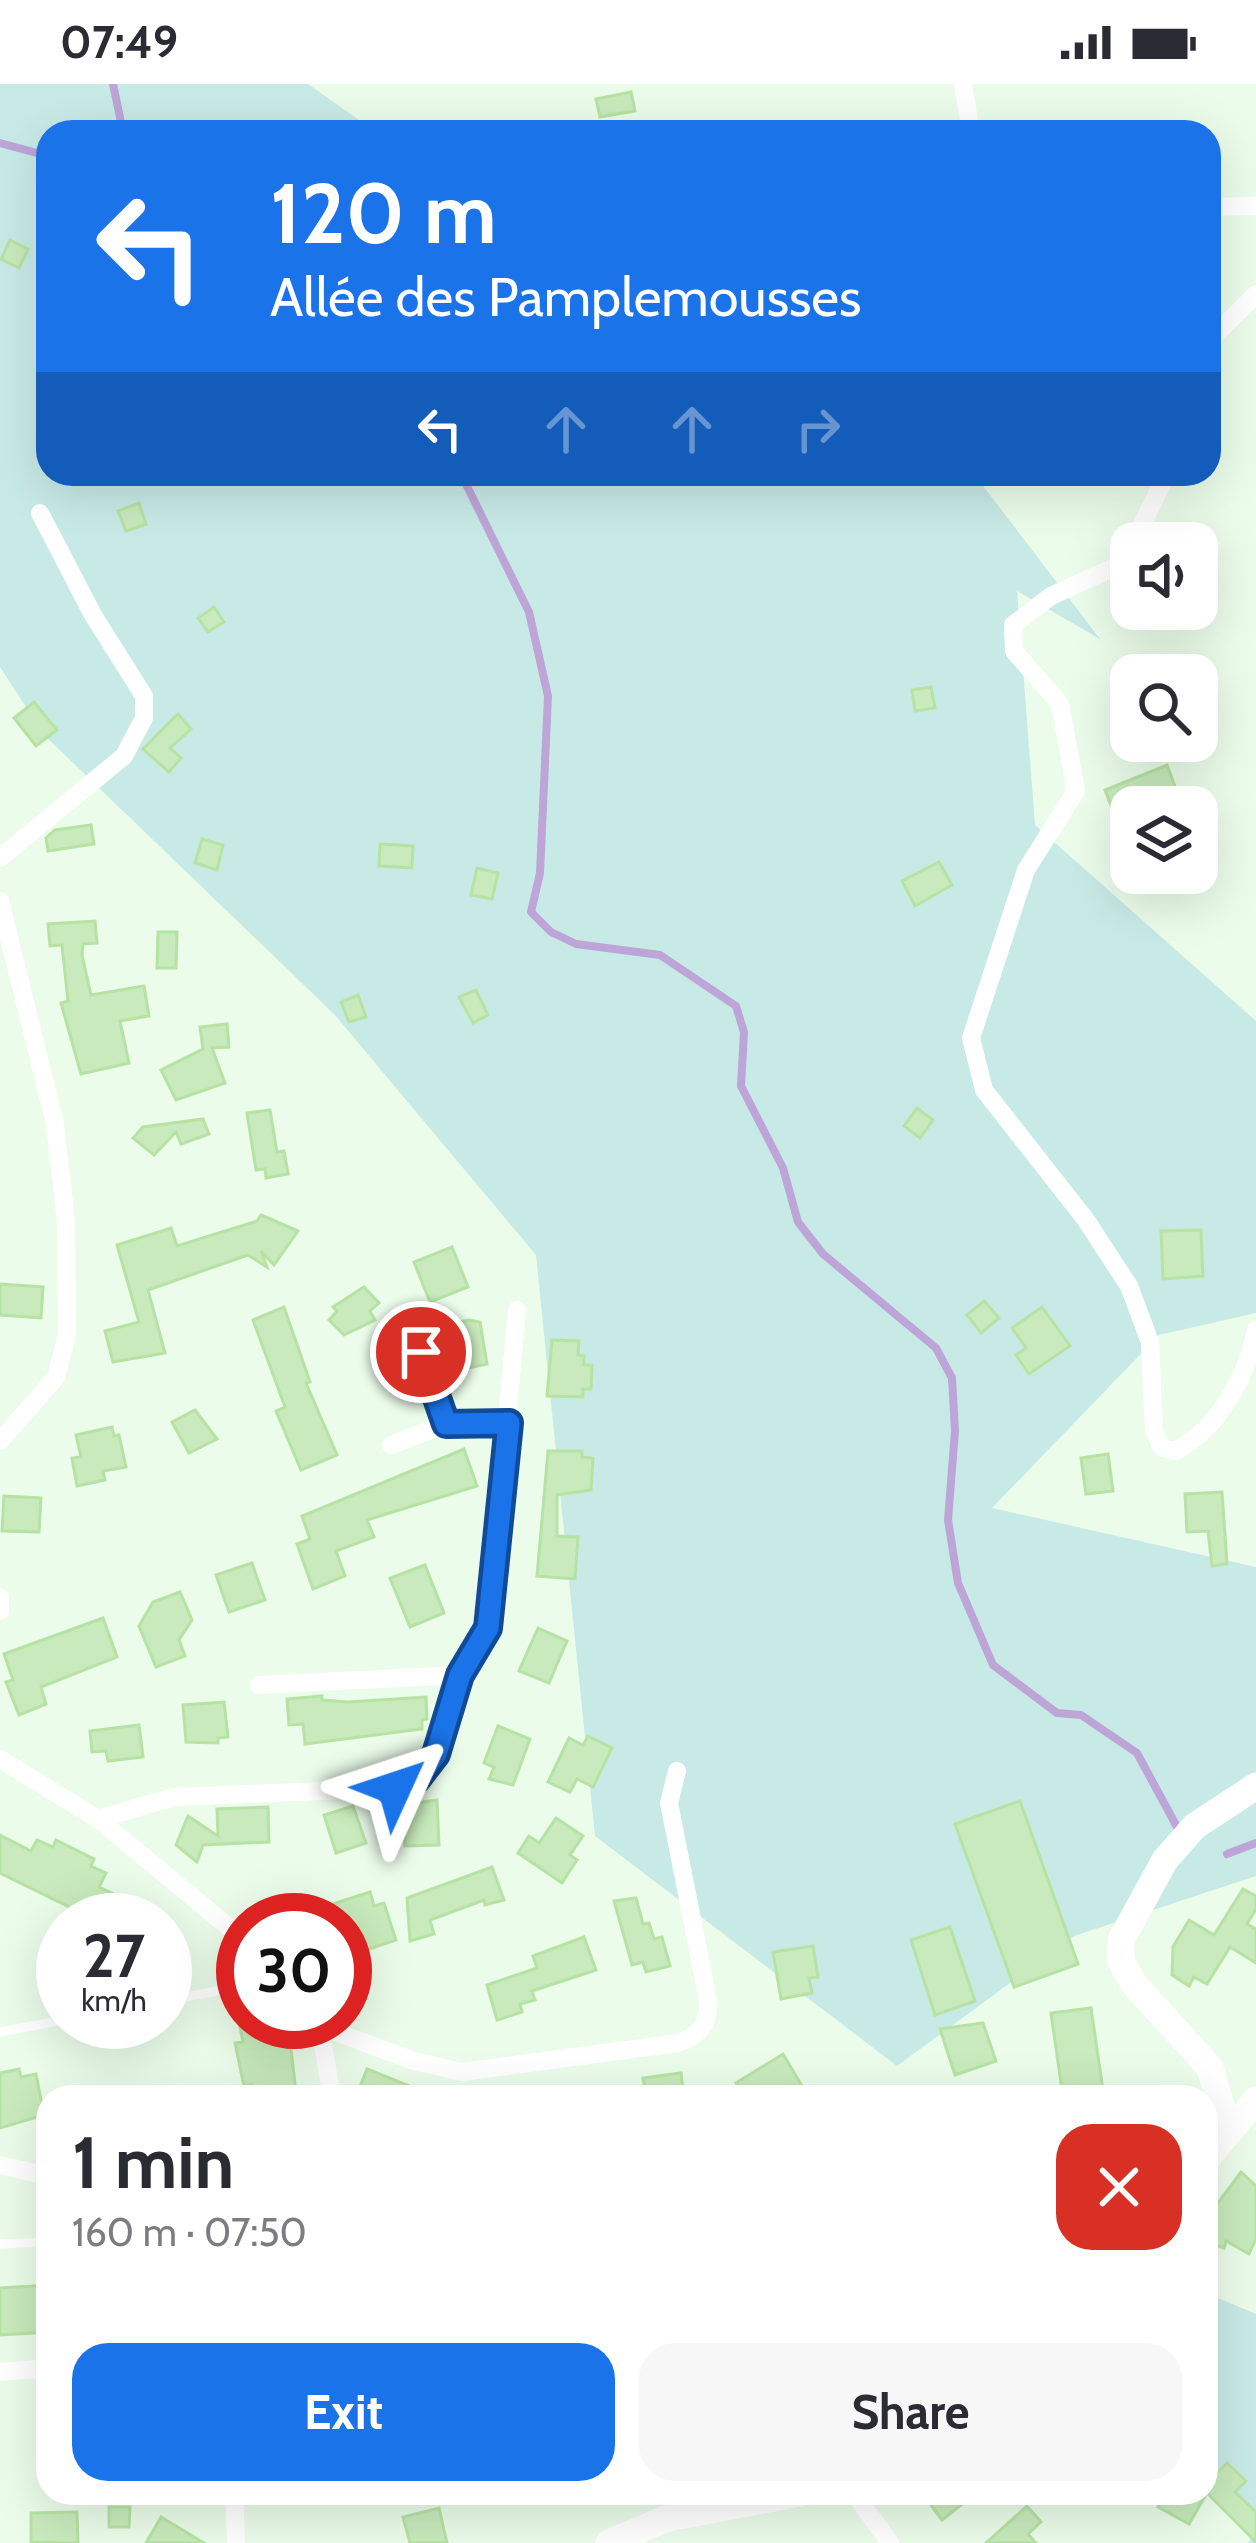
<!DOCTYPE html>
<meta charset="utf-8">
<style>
body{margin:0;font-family:Cabin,sans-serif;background:#f7f7f7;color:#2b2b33;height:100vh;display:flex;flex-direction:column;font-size:45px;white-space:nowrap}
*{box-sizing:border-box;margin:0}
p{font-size:39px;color:#7c7c81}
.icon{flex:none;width:66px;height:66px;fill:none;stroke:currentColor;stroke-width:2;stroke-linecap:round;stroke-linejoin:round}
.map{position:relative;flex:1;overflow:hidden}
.sheet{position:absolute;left:36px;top:2001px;width:1182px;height:420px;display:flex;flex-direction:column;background:#fff;border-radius:36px;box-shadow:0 12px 48px #0002}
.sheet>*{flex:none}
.banner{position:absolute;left:36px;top:36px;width:1185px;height:366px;border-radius:36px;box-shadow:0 12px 48px #0002;background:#1a73e8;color:#fff;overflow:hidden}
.tools{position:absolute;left:1110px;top:438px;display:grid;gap:24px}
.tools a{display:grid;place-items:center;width:108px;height:108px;border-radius:24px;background:#fff;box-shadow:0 12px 48px #0002;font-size:60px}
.speed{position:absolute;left:36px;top:1809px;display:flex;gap:24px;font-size:60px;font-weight:700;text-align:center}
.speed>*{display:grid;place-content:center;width:156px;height:156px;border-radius:50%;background:#fff;box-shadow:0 12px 48px #0002;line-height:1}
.speed small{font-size:30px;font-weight:400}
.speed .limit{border:18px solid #d22;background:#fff;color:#111}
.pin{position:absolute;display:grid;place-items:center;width:102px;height:102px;color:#fff;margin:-51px;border:6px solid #fff;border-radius:50%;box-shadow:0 3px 12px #0007}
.me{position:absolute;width:132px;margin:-66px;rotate:48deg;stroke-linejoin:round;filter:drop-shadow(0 0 9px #0008)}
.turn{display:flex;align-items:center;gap:42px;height:252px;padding:0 36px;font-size:54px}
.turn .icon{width:156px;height:156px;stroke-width:2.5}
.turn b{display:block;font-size:84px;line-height:102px}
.lanes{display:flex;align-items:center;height:114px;padding:0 36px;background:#0003;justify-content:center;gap:60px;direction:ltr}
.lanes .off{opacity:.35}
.round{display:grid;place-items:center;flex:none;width:126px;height:126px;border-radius:36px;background:#f7f7f7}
.headline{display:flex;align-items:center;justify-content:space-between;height:204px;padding:0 36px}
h1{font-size:72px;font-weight:700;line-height:90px}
.action{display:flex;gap:24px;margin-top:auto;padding:24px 36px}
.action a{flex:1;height:138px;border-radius:36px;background:#1a73e8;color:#fff;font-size:48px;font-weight:700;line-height:138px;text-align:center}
.action a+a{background:#f7f7f7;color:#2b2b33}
.status{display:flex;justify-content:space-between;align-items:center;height:84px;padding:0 60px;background:#fff;direction:ltr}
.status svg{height:33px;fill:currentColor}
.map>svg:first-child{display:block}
</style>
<div class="status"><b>07:49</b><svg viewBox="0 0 49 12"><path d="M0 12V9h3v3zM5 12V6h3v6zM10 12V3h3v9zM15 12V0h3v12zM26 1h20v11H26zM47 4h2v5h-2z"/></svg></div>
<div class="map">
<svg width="1256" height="2459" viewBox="0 0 1256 2459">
<rect width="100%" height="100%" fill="#ebfcea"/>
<!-- green -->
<g fill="#c8eae7">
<path d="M 0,0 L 308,0 L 376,48 L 48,48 L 48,390 L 974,390 L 1100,555 L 1017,507 L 1035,741 L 1256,937 L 1256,1229 L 1159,1251 L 992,1424 L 1256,1483 L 1256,1792 L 1074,1852 L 897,1982 L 595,1752 L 536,1171 L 334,930 L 45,652 L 0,583 Z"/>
<path d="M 1206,2209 L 1256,2230 L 1256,2459 L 1248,2459 L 1252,2452 L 1206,2400 Z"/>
</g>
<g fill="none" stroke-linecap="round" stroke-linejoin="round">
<!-- stream -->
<g stroke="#bda5d7" stroke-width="8">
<path d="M 113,0 L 123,48"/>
<path d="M 0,59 L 48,72"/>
<path d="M 461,390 L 529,528 L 548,612 L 540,789 L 531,828 L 551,848 L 576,860 L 660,871 L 736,922 L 744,948 L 741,1002 L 783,1084 L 798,1138 L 823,1170 L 936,1264 L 952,1294 L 955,1347 L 948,1436 L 958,1499 L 993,1581 L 1057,1629 L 1081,1631 L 1137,1669 L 1177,1743"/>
<path d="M 1227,1770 L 1256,1759"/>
</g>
</g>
<!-- building -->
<g fill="#c8eabc" stroke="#b6e3a3" stroke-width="3">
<path d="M 631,8 L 635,27 L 600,33 L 596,15 Z"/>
<path d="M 10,156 L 28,165 L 19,184 L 1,175 Z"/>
<path d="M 139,419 L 146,440 L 126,447 L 118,427 Z"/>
<path d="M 214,523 L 224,538 L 208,548 L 198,534 Z"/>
<path d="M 931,603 L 935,624 L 915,627 L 912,606 Z"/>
<path d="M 34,618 L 57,646 L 36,662 L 14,634 Z"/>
<path d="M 178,630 L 191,645 L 170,664 L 181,674 L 169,688 L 143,665 Z"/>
<path d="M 1167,681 L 1179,713 L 1154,723 L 1131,723 L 1129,768 L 1105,706 Z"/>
<path d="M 91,741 L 94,760 L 48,767 L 46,754 L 55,746 Z"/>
<path d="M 202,755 L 223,761 L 217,786 L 195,779 Z"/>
<path d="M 380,760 L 413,762 L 412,784 L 379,782 Z"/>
<path d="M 939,778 L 952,801 L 915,822 L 902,797 Z"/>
<path d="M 477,784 L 498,789 L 492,815 L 471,811 Z"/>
<path d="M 95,837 L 97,859 L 83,860 L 82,871 L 91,911 L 144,902 L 149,932 L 120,937 L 129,979 L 81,990 L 61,919 L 68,917 L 62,861 L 50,862 L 48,840 Z"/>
<path d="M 158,848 L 177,848 L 176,884 L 157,884 Z"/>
<path d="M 476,906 L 488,931 L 473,939 L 459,913 Z"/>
<path d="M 358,911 L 366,933 L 349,938 L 341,918 Z"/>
<path d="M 227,940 L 229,963 L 212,964 L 225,999 L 176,1016 L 161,986 L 203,965 L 200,943 Z"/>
<path d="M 917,1024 L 933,1036 L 920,1054 L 904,1042 Z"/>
<path d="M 270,1026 L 277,1068 L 284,1067 L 288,1090 L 266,1094 L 265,1085 L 256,1086 L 247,1029 Z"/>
<path d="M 203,1035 L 209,1050 L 181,1060 L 176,1048 L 154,1071 L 133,1054 L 143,1043 Z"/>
<path d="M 261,1131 L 298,1147 L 274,1181 L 261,1167 L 267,1183 L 248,1171 L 148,1206 L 165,1269 L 113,1278 L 105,1247 L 139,1238 L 117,1161 L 171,1144 L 177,1162 L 257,1137 Z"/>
<path d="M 1201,1146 L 1203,1192 L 1163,1195 L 1161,1147 Z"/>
<path d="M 452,1163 L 468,1203 L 430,1218 L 414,1178 Z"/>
<path d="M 0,1200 L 43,1203 L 41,1234 L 0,1231 Z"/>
<path d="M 364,1203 L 379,1219 L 370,1227 L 375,1236 L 344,1251 L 329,1236 L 337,1227 L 333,1223 Z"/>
<path d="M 984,1217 L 999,1234 L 981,1249 L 967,1231 Z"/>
<path d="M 284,1223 L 310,1298 L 306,1299 L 337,1371 L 301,1386 L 276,1327 L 285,1323 L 253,1236 Z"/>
<path d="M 1042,1223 L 1070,1262 L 1029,1290 L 1016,1271 L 1026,1264 L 1012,1244 Z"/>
<path d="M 469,1236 L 480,1238 L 487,1280 L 453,1287 L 441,1241 Z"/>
<path d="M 552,1256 L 579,1257 L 578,1271 L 584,1272 L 584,1281 L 592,1281 L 591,1305 L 583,1305 L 583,1313 L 547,1312 Z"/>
<path d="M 195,1326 L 217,1355 L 189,1369 L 172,1338 Z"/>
<path d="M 112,1343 L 114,1352 L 119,1351 L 126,1383 L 103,1387 L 105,1396 L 77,1402 L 72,1374 L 81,1373 L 76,1351 Z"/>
<path d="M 464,1365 L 477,1402 L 367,1436 L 374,1453 L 336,1467 L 345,1492 L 313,1505 L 297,1460 L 310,1455 L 302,1432 Z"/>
<path d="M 548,1367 L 582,1367 L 582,1373 L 593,1374 L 591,1406 L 557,1411 L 557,1452 L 578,1453 L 575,1495 L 537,1492 Z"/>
<path d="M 1108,1370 L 1113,1407 L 1086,1410 L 1081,1374 Z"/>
<path d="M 1222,1408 L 1227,1480 L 1212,1482 L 1208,1447 L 1187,1448 L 1185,1410 Z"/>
<path d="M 4,1412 L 41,1414 L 39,1448 L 2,1447 Z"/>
<path d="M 252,1479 L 265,1516 L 229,1528 L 216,1491 Z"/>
<path d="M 425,1481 L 444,1529 L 410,1543 L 390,1494 Z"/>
<path d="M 180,1508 L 192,1536 L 179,1556 L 185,1572 L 156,1583 L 139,1542 L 153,1518 Z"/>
<path d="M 103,1534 L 117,1573 L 41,1603 L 46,1620 L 19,1631 L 6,1598 L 13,1596 L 4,1570 Z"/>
<path d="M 538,1544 L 567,1557 L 549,1599 L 519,1587 Z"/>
<path d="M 322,1612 L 322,1616 L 348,1618 L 426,1613 L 427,1635 L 422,1636 L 422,1645 L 305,1660 L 303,1640 L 289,1641 L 287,1615 Z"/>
<path d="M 224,1618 L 228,1653 L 218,1654 L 218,1659 L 186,1658 L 183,1621 Z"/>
<path d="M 139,1641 L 143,1673 L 108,1677 L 106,1667 L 92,1668 L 90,1647 Z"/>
<path d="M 498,1642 L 530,1655 L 513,1701 L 489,1695 L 494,1683 L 484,1679 Z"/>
<path d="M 588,1652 L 612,1664 L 593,1703 L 577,1695 L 570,1708 L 548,1698 L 569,1654 L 583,1661 Z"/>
<path d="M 437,1716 L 439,1761 L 405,1762 L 404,1739 L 394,1740 L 393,1722 Z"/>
<path d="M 1020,1717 L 1078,1880 L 1014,1903 L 955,1740 Z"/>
<path d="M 353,1722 L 366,1759 L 336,1769 L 324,1731 Z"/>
<path d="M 268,1723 L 269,1758 L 203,1761 L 197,1778 L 176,1761 L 188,1732 L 218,1752 L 217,1725 Z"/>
<path d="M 556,1734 L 583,1752 L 570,1771 L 577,1776 L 562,1799 L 518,1769 L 529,1752 L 539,1759 Z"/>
<path d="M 0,1751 L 31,1767 L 37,1756 L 53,1763 L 56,1756 L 94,1775 L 91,1782 L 106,1789 L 99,1803 L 169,1836 L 96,1836 L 0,1789 Z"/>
<path d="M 492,1783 L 504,1816 L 485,1821 L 484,1816 L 430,1836 L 434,1850 L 410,1857 L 407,1814 Z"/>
<path d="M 1243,1805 L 1256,1812 L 1256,1825 L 1247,1840 L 1256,1845 L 1256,1879 L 1230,1863 L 1207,1900 L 1194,1893 L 1189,1902 L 1172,1891 L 1173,1863 L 1189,1836 L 1214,1851 Z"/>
<path d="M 370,1808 L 374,1822 L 384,1819 L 396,1856 L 345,1873 L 345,1836 L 335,1836 L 330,1821 Z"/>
<path d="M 636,1814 L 643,1840 L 649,1839 L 654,1855 L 662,1853 L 670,1882 L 646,1888 L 643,1878 L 632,1881 L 614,1817 Z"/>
<path d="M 950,1843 L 975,1917 L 935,1931 L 911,1856 Z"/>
<path d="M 584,1853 L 596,1886 L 532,1907 L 535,1916 L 520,1920 L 522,1928 L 497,1936 L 487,1901 L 537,1884 L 533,1872 Z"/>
<path d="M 813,1862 L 818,1893 L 809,1894 L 812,1909 L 781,1915 L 773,1868 Z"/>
<path d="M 1091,1924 L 1104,2013 L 1063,2013 L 1051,1929 Z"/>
<path d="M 262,1938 L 281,1938 L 283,1949 L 289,1948 L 296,2008 L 255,2013 L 252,2000 L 244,2002 L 235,1959 L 243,1958 L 240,1943 Z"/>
<path d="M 983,1939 L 996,1977 L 955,1991 L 940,1945 Z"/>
<path d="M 783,1970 L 802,2002 L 783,2013 L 745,2013 L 736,1999 Z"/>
<path d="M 19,1985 L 21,1993 L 36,1990 L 44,2031 L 0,2044 L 0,1989 Z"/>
<path d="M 367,1985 L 434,2012 L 434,2013 L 356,2013 Z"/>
<path d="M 681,1989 L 684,2013 L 646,2013 L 643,1994 Z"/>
<path d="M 1241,2088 L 1256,2102 L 1256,2155 L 1249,2170 L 1226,2157 L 1224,2164 L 1206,2158 L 1206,2135 Z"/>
<path d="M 48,2201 L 48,2248 L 0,2251 L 0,2204 Z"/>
<path d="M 1227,2379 L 1246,2397 L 1235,2408 L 1256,2428 L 1256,2458 L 1206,2408 L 1206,2400 Z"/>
<path d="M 922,2409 L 951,2409 L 961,2421 L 942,2436 Z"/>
<path d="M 1166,2409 L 1207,2409 L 1189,2440 L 1158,2423 Z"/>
<path d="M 1027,2422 L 1041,2438 L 1028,2450 L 1036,2459 L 986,2459 Z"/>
<path d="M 109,2423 L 130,2423 L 129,2443 L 109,2443 Z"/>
<path d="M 439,2424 L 447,2459 L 410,2459 L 403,2433 Z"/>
<path d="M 77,2428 L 78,2459 L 31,2458 L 31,2429 Z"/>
<path d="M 161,2433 L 204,2459 L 146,2459 Z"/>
</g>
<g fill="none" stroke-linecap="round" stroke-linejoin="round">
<!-- lane -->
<g stroke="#fff" stroke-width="9">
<path d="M 165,1917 L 243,1902"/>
<path d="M 0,1948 L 63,1936"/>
<path d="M 0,2160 L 48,2158"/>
</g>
<!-- street -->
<g stroke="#fff" stroke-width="18">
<path d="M 963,0 L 971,48"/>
<path d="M 1209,123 L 1256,122"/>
<path d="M 1209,266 L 1215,251 L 1256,210"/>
<path d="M 1133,459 L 1167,390"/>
<path d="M 1131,462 L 1119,481 L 1051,512 L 1013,541 L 1014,567 L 1060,620 L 1076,707 L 1026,786 L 971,954 L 984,1006 L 1086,1136 L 1129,1202 L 1150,1258 L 1154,1347 L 1162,1364 L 1175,1367 C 1219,1344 1246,1294 1256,1246"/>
<path d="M 0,774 L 124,672 L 144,634 L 144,612 L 93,531 L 40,429"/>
<path d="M 0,817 L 55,1040 L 66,1137 L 67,1251 L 56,1293 L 0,1357"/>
<path d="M 421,1267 L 446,1340"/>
<path d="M 391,1361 L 446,1340 L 509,1338"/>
<path d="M 0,1513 L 0,1527"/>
<path d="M 259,1601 L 460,1591"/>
<path d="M 0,1675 L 98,1735 L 243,1855"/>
<path d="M 98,1735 L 174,1713 L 395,1704 L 416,1696 L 436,1670 L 460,1591 L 488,1544 L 517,1226"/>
<path d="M 319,1938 L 332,2013"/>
<path d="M 320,1942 L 414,1977 L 462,1988 L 678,1959 C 699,1952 710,1939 708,1916 L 669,1719 L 677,1687"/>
<path d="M 0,2081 L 48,2092"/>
<path d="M 0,2288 L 48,2284"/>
<path d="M 234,2409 L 236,2459"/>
<path d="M 854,2409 L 890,2459"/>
</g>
<!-- secondary -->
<g stroke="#fff" stroke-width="27">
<path d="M 1229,2048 L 1210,1984 L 1133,1899 L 1121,1877 L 1121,1856 L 1165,1776 L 1195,1742 L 1256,1702"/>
<path d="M 1206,2075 L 1256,2016"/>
<path d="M 609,2459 L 668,2434 L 800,2409"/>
</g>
</g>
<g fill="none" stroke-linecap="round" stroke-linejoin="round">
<defs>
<path id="route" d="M 395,1704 L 416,1696 L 436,1670 L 460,1591 L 488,1544 L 509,1339 L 446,1340 L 421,1268"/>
</defs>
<!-- route casing -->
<use href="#route" stroke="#114b97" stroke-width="30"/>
<!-- route -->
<use href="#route" stroke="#1a73e8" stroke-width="21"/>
</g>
</svg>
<div class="tools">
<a><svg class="icon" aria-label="sound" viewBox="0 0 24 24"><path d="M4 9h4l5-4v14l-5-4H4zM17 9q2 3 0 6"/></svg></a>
<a><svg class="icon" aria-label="search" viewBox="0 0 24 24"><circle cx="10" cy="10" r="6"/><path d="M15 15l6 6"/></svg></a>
<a><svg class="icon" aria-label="layers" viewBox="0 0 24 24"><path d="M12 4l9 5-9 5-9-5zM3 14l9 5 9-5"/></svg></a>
</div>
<div class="speed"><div>27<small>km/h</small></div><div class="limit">30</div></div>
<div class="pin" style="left:421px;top:1268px;background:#d93025"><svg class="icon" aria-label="arrive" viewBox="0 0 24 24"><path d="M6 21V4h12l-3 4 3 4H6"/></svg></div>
<svg class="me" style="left:395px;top:1704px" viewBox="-20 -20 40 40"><path d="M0-17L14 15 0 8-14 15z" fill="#1a73e8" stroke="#fff" stroke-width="4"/></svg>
<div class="banner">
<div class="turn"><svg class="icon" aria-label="left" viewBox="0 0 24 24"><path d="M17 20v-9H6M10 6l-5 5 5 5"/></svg><div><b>120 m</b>Allée des Pamplemousses</div></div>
<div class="lanes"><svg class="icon" aria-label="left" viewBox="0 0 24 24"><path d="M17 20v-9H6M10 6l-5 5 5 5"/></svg><svg class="icon off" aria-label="ahead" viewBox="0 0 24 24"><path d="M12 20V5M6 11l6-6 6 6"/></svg><svg class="icon off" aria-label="ahead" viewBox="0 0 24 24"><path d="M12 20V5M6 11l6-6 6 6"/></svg><svg class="icon off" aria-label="right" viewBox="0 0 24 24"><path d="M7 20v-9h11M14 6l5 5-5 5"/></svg></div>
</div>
<section class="sheet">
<div class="headline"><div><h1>1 min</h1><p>160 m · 07:50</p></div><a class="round" style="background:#d93025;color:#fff"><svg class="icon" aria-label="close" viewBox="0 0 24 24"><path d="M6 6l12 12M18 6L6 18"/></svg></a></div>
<div class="action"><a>Exit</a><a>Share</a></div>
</section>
</div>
